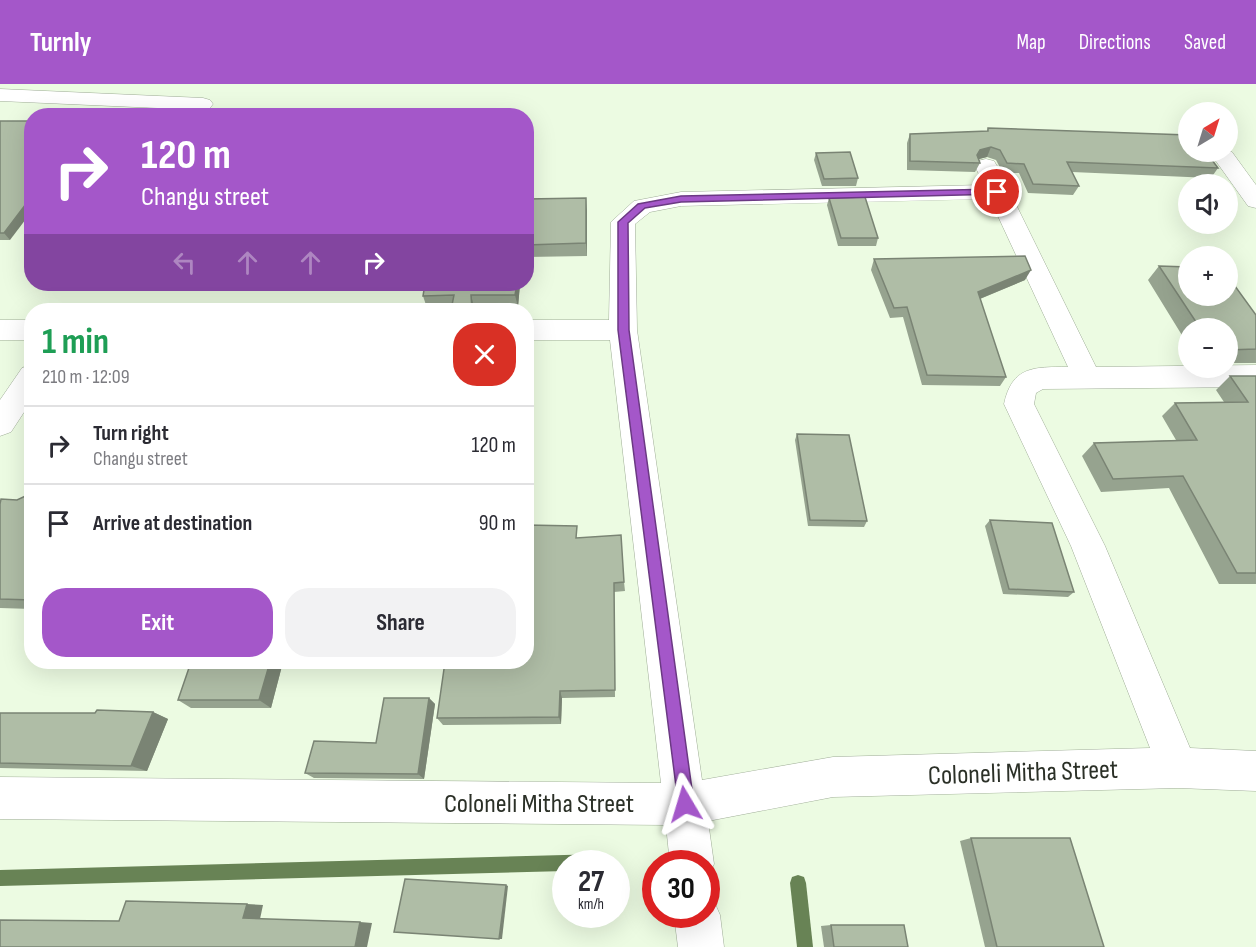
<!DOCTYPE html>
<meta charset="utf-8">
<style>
body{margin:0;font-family:"Sofia Sans Condensed",sans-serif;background:#f2f2f3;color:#2b2b33;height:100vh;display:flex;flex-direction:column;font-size:22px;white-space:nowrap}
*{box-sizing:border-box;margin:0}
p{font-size:20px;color:#7c7c81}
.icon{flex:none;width:33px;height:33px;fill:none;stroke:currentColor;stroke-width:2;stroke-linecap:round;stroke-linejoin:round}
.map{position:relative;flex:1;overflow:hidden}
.side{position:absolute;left:24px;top:219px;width:510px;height:366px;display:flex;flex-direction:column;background:#fff;border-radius:24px;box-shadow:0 6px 24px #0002}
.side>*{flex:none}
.hud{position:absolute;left:24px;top:24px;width:510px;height:183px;border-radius:24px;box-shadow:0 6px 24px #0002;background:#a457c9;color:#fff;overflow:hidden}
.needle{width:39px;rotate:38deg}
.controls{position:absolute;left:1178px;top:18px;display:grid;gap:12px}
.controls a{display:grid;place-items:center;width:60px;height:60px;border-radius:50%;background:#fff;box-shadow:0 6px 24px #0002;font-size:30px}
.speed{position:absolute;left:552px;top:766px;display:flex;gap:12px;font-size:30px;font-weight:700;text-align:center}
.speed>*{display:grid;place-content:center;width:78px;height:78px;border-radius:50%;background:#fff;box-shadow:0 6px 24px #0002;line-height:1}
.speed small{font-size:15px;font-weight:400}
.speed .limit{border:9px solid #d22;background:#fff;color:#111}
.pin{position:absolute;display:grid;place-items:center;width:51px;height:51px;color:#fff;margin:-26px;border:3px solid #fff;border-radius:50%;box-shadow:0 2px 6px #0007}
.me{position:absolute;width:66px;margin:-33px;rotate:353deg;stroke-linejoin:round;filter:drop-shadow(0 0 4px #0008)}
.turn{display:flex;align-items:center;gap:21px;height:126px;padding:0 18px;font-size:27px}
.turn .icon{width:78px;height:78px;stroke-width:2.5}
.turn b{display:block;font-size:42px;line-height:51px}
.lanes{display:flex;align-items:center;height:57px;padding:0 18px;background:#0003;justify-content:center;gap:30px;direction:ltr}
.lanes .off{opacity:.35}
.round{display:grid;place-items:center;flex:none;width:63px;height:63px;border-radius:24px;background:#f2f2f3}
.head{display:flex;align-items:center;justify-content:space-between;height:102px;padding:0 18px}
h1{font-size:36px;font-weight:700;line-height:45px;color:#1e9e55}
.cta{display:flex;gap:12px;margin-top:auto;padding:12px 18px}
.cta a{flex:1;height:69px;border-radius:24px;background:#a457c9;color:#fff;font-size:24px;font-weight:700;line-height:69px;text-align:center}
.cta a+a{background:#f2f2f3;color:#2b2b33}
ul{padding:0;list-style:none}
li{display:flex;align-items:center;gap:18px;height:78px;padding:0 18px;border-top:2px solid #e1e1e2}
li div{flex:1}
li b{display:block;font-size:22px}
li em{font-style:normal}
header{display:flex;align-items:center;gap:36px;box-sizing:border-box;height:84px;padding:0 30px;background:#a457c9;color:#fff}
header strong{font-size:28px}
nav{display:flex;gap:33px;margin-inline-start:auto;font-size:21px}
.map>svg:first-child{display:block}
</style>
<header>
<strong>Turnly</strong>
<nav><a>Map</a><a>Directions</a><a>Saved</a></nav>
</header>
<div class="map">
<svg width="1256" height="863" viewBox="0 0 1256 863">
<rect width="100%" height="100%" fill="#ecfbe2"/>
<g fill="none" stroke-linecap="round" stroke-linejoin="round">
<!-- stream -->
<g fill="#688355" fill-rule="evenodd">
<path d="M 602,770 L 608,772 L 609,780 L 566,780 L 566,787 L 0,802 L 0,786 Z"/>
<path d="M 798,791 L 804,793 L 806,799 L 813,863 L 797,863 L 790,799 L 792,793 Z"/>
</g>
<defs>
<g id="minor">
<path d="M 0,5 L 203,14 L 210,16 L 213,20 L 210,24 L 203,26 L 0,17 Z"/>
<path d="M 1227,67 L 1232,68 L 1256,101 L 1256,124 L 1248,122 L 1213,73 L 1216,68 Z"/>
<path d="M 986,75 L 994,77 L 997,82 L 1096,283 L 1256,281 L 1256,303 L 1043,305 L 1036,309 L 1034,320 L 1105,462 L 1190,664 L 1256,667 L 1256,707 L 1178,704 L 833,713 L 708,737 L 714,780 L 706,796 L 706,780 L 670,780 L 666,741 L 0,735 L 0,693 L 661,699 L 610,256 L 526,256 L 526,236 L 609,236 L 611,138 L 634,117 L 681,108 L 984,101 L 975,82 L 978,77 ZM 990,115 L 1068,283 C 1034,283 1012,282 1004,320 L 1071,462 L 1150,664 L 833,673 L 702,696 L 637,246 L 635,140 L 650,128 L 681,122 Z"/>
<rect x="0" y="236" width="32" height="20"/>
<path d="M 32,281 L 32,316 L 11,348 L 0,352 L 0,316 L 22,284 Z"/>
<path d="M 706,812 L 713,815 L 720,831 L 724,863 L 678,863 L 674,831 L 706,831 Z"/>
</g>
</defs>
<!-- minor casing -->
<use href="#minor" stroke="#9fad97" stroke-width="1"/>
<!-- minor -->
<use href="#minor" fill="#fff" fill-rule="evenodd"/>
</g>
<!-- wall -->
<g fill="#96a38f">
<path d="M 0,37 L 10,156 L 0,156 Z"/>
<path d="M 988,44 L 1218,84 L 1211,94 L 1072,88 L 1079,102 L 1073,111 L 1028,109 L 1019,89 L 1003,89 L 996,76 L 987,73 L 978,75 L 980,79 L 975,88 L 907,86 L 907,59 L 910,50 L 987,47 Z"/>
<path d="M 816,69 L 858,94 L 856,102 L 822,102 L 814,76 Z"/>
<path d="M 829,114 L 878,154 L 876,162 L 838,162 L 827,121 Z"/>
<path d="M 526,115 L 587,127 L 587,172 L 526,173 Z"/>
<path d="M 874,175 L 1025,196 L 980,215 L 1006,293 L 1000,302 L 922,301 L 903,233 L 890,234 L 871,186 Z"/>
<path d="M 1159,182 L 1256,231 L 1256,279 L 1227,279 L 1227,244 L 1188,244 L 1188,261 L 1148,196 Z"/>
<path d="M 425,200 L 520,200 L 518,223 L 474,223 L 474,226 L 451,226 L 451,224 L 427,224 L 423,212 Z"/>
<path d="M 1230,292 L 1256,292 L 1256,500 L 1219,500 L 1169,404 L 1101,408 L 1082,372 L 1094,359 L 1176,356 L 1162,332 L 1175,319 L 1224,318 L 1216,306 Z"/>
<path d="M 797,350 L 867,437 L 864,443 L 808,442 L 795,356 Z"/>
<path d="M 32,409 L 32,525 L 0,524 L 0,420 L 17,416 Z"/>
<path d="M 990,436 L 1074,508 L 1068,513 L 1003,510 L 985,442 Z"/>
<path d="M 578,454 L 624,498 L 625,507 L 614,508 L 615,613 L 562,614 L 561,640 L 443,641 L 437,634 Z"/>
<path d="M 283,578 L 271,624 L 191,624 L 178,616 Z"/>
<path d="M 429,614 L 435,620 L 424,695 L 314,694 L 305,689 L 376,659 Z"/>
<path d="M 153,628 L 168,635 L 147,687 L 0,684 L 0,629 L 95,629 Z"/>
<path d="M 971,754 L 1104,863 L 985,863 L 960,757 Z"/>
<path d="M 831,841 L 908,863 L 824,863 L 821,842 Z"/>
</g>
<!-- shaded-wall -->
<g fill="#7a8474">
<path d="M 991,63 L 987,73 L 976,76 L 973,81 L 980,66 Z"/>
<path d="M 32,112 L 32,127 L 10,156 L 4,149 Z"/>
<path d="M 586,114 L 587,127 L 587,172 L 586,159 Z"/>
<path d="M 1031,186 L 1025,196 L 972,218 L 978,208 Z"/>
<path d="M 517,200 L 520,200 L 518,223 L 515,211 Z"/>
<path d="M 471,211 L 474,223 L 474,226 L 472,226 Z"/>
<path d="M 270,578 L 283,578 L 271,624 L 259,616 Z"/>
<path d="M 560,607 L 562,614 L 561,640 L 559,633 Z"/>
<path d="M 429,614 L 435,620 L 424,695 L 418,690 Z"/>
<path d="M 153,628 L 168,635 L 147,687 L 131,682 Z"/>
<path d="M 506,801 L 508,802 L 502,855 L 499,855 Z"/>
<path d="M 247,820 L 263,821 L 260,835 L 243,834 Z"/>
<path d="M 360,838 L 372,839 L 367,863 L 355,863 Z"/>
</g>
<!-- building -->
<g fill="#afbda6" stroke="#7a8474" stroke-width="1.5">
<path d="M 505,28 L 505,32 L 457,32 L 457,29 Z"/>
<path d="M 0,37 L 32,37 L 32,112 L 4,149 L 0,149 Z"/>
<path d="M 988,44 L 1188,51 L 1188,68 L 1206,68 L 1218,84 L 1067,78 L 1079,102 L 1033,100 L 1024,80 L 1007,79 L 1000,66 L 991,63 L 980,66 L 977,71 L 980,79 L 910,77 L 910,50 L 988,47 Z"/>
<path d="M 850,68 L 858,94 L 824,95 L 816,69 Z"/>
<path d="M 865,113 L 878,154 L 841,154 L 829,114 Z"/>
<path d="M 586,114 L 586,159 L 526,161 L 526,115 Z"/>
<path d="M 1025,172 L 1031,186 L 978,208 L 1006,293 L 927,291 L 907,223 L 894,224 L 874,175 Z"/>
<path d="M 1159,182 L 1188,183 L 1188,212 L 1227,212 L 1227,191 L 1256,231 L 1256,265 L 1227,266 L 1227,244 L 1200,244 Z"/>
<path d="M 425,200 L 517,200 L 515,211 L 471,211 L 472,226 L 451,226 L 454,211 L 423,212 Z"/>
<path d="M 1230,292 L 1256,292 L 1256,489 L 1237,489 L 1183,392 L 1113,395 L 1094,359 L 1197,356 L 1175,319 L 1248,318 Z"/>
<path d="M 797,350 L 849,351 L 867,437 L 810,436 Z"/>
<path d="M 32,409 L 32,516 L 0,515 L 0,420 L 1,415 L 17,416 Z"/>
<path d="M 990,436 L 1052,439 L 1074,508 L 1009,505 Z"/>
<path d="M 526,441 L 577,442 L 576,454 L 621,451 L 624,498 L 614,499 L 615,606 L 560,607 L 559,633 L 437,634 L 445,578 L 526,578 Z"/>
<path d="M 191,578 L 270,578 L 259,616 L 178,616 Z"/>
<path d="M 384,614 L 429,614 L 418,690 L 305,689 L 314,657 L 376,659 Z"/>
<path d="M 97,626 L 153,628 L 131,682 L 0,679 L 0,629 L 95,629 Z"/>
<path d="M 971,754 L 1070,754 L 1104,863 L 997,863 Z"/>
<path d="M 405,795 L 506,801 L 499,855 L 394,848 Z"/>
<path d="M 126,817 L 247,820 L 243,834 L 360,838 L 355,863 L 0,863 L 0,836 L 119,837 Z"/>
<path d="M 831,841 L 904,841 L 908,863 L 834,863 Z"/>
</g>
<!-- route -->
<path fill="#a457c9" stroke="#6b3983" stroke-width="1.5" d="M 997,105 L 1002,108 L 1001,110 L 681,118 L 645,124 L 628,139 L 629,246 L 694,720 L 691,726 L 685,729 L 679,726 L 618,246 L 618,138 L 638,120 L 681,112 Z"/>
<g text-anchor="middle" stroke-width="5" stroke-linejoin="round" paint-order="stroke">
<!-- near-street labels -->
<g font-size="27" fill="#2b3027" stroke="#fff">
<text transform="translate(1023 688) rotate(-2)" y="9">Coloneli Mitha Street</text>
<text x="539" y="728">Coloneli Mitha Street</text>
</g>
</g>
</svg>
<div class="controls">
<a><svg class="needle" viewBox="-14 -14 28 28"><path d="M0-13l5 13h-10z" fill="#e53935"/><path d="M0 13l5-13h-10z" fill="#7c7c81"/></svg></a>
<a><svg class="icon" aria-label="sound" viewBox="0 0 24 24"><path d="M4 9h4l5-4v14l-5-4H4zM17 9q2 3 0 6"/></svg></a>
<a>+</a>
<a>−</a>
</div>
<div class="speed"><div>27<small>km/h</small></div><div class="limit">30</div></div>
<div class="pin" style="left:997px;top:108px;background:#d93025"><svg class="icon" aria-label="arrive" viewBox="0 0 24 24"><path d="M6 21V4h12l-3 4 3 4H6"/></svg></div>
<svg class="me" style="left:685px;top:720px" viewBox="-20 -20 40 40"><path d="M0-17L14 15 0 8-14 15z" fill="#a457c9" stroke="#fff" stroke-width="4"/></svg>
<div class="hud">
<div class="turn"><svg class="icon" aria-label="right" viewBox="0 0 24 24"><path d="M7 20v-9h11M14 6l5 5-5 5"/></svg><div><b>120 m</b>Changu street</div></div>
<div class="lanes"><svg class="icon off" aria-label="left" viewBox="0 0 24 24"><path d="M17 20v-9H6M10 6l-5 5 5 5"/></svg><svg class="icon off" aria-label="ahead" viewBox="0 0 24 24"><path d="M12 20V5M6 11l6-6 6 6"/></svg><svg class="icon off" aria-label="ahead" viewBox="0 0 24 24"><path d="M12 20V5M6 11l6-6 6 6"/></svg><svg class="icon" aria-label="right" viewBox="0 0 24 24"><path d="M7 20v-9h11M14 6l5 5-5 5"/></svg></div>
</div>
<section class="side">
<div class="head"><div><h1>1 min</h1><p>210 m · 12:09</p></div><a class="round" style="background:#d93025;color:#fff"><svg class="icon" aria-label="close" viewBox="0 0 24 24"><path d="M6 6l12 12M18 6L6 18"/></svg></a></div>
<ul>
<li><svg class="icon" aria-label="right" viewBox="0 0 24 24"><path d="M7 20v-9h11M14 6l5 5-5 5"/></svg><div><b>Turn right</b><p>Changu street</p></div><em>120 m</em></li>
<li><svg class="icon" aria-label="arrive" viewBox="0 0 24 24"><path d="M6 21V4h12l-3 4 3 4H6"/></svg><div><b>Arrive at destination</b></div><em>90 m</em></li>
</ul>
<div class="cta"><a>Exit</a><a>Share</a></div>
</section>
</div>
